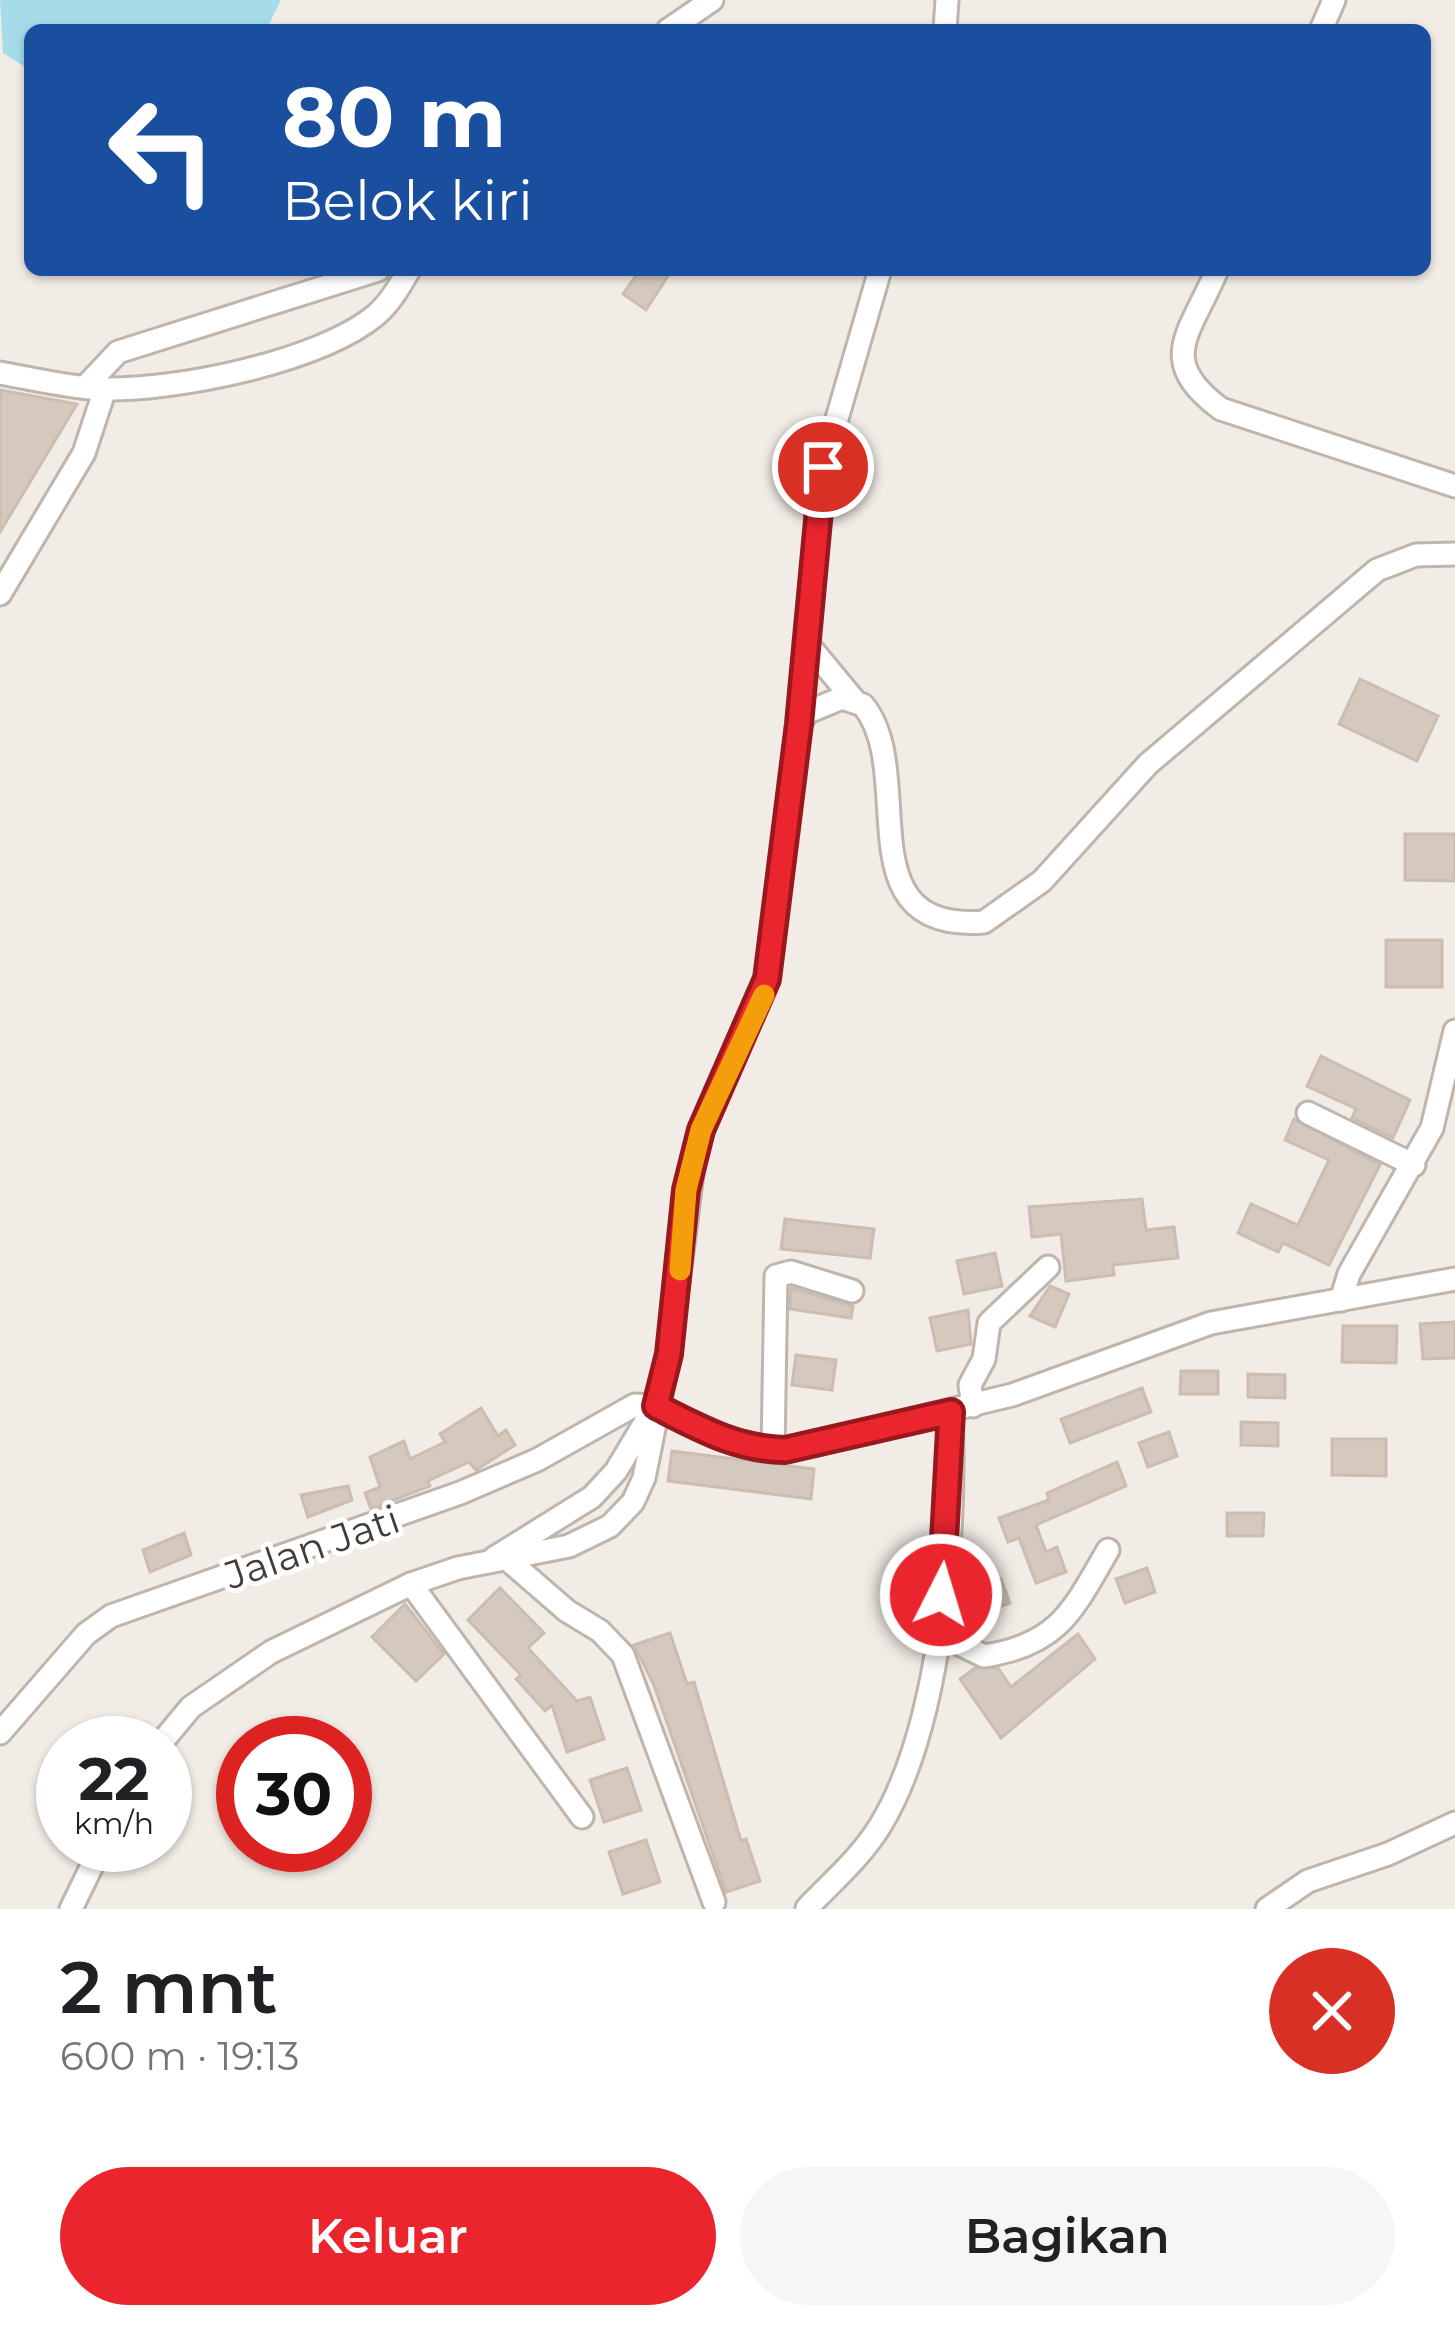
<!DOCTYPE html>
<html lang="id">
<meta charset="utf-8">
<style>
body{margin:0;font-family:Montserrat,sans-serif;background:#f6f6f6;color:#202124;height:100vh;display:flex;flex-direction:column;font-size:45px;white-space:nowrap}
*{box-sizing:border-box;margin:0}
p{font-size:39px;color:#757577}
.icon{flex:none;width:66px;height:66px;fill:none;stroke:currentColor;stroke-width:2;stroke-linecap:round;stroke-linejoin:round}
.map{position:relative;height:1909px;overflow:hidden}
.panel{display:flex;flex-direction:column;background:#fff;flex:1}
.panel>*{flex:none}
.banner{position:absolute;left:24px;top:24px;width:1407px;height:252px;border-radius:18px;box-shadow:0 3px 9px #0004;background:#1a4fa0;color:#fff;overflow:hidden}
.speed{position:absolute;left:36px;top:1716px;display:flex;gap:24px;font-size:60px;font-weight:700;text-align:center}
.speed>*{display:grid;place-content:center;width:156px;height:156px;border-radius:50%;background:#fff;box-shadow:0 3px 9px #0004;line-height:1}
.speed small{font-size:30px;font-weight:400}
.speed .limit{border:18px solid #d22;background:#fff;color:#111}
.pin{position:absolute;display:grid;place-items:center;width:102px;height:102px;color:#fff;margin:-51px;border:6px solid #fff;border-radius:50%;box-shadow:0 3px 12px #0007}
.me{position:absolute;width:132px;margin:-66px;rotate:5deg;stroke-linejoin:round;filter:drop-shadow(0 0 9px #0008)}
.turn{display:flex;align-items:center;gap:42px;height:252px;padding:0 60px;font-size:54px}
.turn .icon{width:156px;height:156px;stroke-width:2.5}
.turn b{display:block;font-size:84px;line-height:102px}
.round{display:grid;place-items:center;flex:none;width:126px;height:126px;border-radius:63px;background:#f6f6f6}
.summary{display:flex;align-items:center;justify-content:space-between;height:204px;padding:0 60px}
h1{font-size:72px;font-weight:600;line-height:90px}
.button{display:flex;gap:24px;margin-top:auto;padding:24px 60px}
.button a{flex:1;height:138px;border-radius:72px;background:#ea252e;color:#fff;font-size:48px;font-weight:600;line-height:138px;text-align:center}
.button a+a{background:#f6f6f6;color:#202124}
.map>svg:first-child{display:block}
</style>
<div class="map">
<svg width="1455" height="1909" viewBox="0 0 1455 1909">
<rect width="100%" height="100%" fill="#f2ece6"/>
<!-- water -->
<path fill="#a6dcea" d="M 0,0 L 281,0 L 266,30 L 30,30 L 30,70 L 3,53 Z"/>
<!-- building -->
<g fill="#d5c8bf" stroke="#cdbcb0" stroke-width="3">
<path d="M 640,270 L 672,270 L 646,310 L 623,294 Z"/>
<path d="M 0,390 L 77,404 L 0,532 Z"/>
<path d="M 1360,679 L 1438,716 L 1417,761 L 1339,724 Z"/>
<path d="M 1405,834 L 1455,834 L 1455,881 L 1405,880 Z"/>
<rect x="1386" y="940" width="56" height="47"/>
<path d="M 1321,1056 L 1410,1100 L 1393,1138 L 1352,1118 L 1356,1109 L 1307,1086 Z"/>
<path d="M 1294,1119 L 1380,1165 L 1329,1265 L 1283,1243 L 1278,1252 L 1238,1233 L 1251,1204 L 1298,1225 L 1329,1160 L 1285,1140 Z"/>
<path d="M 1142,1199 L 1146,1230 L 1174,1227 L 1178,1258 L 1113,1265 L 1114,1275 L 1066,1281 L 1061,1234 L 1032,1237 L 1029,1207 Z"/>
<path d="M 785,1219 L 874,1229 L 870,1258 L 781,1249 Z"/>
<path d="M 995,1253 L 1002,1286 L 964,1294 L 957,1261 Z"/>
<path d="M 1050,1286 L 1069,1294 L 1055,1327 L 1030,1316 Z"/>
<path d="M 791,1288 L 853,1306 L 851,1318 L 790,1309 Z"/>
<path d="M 968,1310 L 971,1344 L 937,1351 L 930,1318 Z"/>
<path d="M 1455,1322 L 1455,1358 L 1423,1359 L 1420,1324 Z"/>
<path d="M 1343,1326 L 1397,1326 L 1396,1363 L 1342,1362 Z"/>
<path d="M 796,1355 L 836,1360 L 832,1390 L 792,1385 Z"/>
<path d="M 1181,1371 L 1218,1371 L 1218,1394 L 1180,1394 Z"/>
<path d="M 1248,1374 L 1285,1375 L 1285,1398 L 1248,1397 Z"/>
<path d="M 1142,1388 L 1151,1412 L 1070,1443 L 1061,1419 Z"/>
<path d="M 481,1408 L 498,1436 L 506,1430 L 515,1445 L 476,1470 L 469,1462 L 428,1481 L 430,1486 L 371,1509 L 365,1493 L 380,1487 L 370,1457 L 404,1441 L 410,1459 L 445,1442 L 440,1434 Z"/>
<path d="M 1241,1422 L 1278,1423 L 1278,1446 L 1241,1445 Z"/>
<path d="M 1169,1432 L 1177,1456 L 1148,1467 L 1139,1443 Z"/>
<path d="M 1332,1439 L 1386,1439 L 1386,1476 L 1332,1475 Z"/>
<path d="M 672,1451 L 814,1469 L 811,1499 L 668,1481 Z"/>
<path d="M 1117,1462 L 1126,1486 L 1036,1525 L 1046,1552 L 1057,1547 L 1066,1572 L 1036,1583 L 1019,1538 L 1008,1542 L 999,1518 L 1049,1500 L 1047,1493 Z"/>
<path d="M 348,1486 L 352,1500 L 308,1517 L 301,1495 Z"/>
<path d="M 1227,1513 L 1264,1513 L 1263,1536 L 1227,1536 Z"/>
<path d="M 184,1533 L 191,1555 L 150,1572 L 143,1550 Z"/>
<path d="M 1147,1568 L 1155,1592 L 1125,1603 L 1116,1579 Z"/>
<path d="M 1001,1579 L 1010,1603 L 980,1614 L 971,1591 Z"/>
<path d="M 500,1588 L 544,1633 L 528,1648 L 577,1701 L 590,1697 L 604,1739 L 567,1752 L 552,1705 L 545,1711 L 516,1679 L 521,1675 L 468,1620 Z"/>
<path d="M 405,1604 L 444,1654 L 416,1681 L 372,1637 Z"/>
<path d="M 670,1633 L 687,1684 L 694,1682 L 741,1841 L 746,1839 L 760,1881 L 726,1892 L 654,1685 L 634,1645 Z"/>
<path d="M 1078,1634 L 1095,1659 L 1001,1738 L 960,1679 L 975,1668 L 998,1668 L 1011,1687 Z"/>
<path d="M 627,1768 L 641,1810 L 604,1822 L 590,1780 Z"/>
<path d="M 646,1840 L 660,1882 L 623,1894 L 609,1852 Z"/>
</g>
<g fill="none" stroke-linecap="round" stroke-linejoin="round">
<defs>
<g id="minor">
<path d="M 668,30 L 712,0"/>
<path d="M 945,30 L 947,0"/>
<path d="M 1321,30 L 1334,0"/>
<path d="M 1217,270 C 1190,334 1155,360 1221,409 L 1455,486"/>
<path d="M 0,373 C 34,379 67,387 101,389 C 175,391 319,362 376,315 C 390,303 400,286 409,270"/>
<path d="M 85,387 L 118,352 L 378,270"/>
<path d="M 0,594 L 84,453 L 105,389"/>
<path d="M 805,641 L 854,700"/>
<path d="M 799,724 L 823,467 L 880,270"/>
<path d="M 1308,1113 L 1414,1165"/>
<path d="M 1341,1300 L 1349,1274 L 1432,1128 L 1455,1031"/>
<path d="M 973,1406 L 970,1385 L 984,1359 L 989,1323 L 1048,1267"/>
<path d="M 773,1450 L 776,1276 L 791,1272 L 852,1291"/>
<path d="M 494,1558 L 592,1497 L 616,1471 L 655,1406"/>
<path d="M 507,1559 L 567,1611 L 600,1631 L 623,1655 L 714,1902"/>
<path d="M 411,1584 L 582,1817"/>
<path d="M 937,1633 L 984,1656 C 1059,1645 1073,1610 1108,1550"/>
<path d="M 0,1733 L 86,1634 L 111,1616 L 460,1493 L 537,1460 L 635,1405 L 656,1406 L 750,1448 L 786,1450 L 1012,1395 L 1211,1323 L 1455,1279"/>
<path d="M 161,1743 L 191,1707 L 271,1652 L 411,1584 L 458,1568 L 569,1546 L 610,1526 L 633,1502 L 644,1478 L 669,1354 L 694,1158 L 710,1107 L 767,979 L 799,724 L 808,712 L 842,698 L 863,705 C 919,773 842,933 984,922 L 1042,881 L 1148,764 L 1377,570 L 1416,555 L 1455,554"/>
<path d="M 807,1908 C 832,1882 861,1857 880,1826 C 942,1725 956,1530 951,1412"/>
<path d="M 71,1909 L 102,1845"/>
<path d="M 1267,1909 L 1308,1881 L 1388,1854 L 1455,1823"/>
</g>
</defs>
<!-- minor casing -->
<use href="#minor" stroke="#bfb5ac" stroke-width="27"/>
<!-- minor -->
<use href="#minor" stroke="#fff" stroke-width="21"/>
</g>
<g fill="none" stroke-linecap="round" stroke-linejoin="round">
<defs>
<path id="route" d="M 823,467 L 799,724 L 767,979 L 701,1130 L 686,1190 L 669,1354 L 656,1406 C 699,1428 736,1449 785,1450 L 951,1412 L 941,1595"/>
</defs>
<!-- route casing -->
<use href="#route" stroke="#98181e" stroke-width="30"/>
<!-- route -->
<use href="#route" stroke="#ea252e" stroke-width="21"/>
<!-- slow -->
<path stroke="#f59e0b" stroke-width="21" d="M 680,1270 L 686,1190 L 701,1130 L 764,995"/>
</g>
<g text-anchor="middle" stroke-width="10" stroke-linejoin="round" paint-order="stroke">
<!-- street labels -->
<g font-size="39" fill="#443c36" stroke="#fff">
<text transform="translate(312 1547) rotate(-19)" y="14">Jalan Jati</text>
</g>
</g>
</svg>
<div class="speed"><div>22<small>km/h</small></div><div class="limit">30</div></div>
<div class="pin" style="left:823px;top:467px;background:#d93025"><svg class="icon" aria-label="arrive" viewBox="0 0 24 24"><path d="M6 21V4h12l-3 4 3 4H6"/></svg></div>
<svg class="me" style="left:941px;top:1595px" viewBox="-20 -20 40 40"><circle r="17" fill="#ea252e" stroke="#fff" stroke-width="3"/><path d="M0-11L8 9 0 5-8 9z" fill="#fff"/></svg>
<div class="banner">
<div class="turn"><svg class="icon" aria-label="left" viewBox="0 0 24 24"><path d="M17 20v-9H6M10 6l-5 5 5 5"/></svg><div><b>80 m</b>Belok kiri</div></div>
</div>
</div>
<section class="panel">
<div class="summary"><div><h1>2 mnt</h1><p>600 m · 19:13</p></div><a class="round" style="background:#d93025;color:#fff"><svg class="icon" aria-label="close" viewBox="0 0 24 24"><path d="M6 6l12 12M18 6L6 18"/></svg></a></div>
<div class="button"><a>Keluar</a><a>Bagikan</a></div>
</section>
